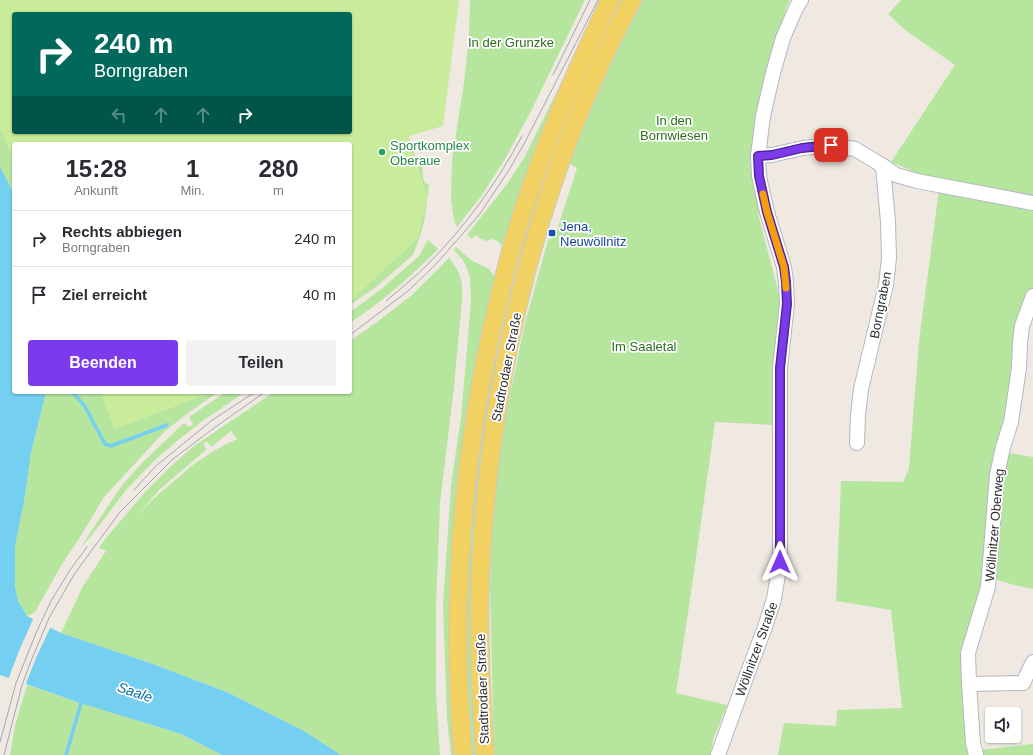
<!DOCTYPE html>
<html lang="de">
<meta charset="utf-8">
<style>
body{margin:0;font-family:Arial,sans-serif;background:#f2f2f3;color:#2b2b33;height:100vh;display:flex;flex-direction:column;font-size:15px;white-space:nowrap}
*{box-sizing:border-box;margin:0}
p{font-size:13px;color:#7c7c81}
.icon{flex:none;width:22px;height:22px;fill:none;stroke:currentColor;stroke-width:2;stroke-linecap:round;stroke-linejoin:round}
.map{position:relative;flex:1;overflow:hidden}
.side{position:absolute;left:12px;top:142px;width:340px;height:252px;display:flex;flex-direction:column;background:#fff;border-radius:4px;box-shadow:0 1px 3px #0004}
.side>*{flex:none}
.banner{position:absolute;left:12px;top:12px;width:340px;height:122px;border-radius:4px;box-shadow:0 1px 3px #0004;background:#00695c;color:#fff;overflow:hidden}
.fabs{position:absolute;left:985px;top:707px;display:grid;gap:8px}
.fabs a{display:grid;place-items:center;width:36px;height:36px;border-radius:4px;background:#fff;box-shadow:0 1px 3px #0004;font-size:20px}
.pin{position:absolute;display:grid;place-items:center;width:34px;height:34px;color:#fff;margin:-17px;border-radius:8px;box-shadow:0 2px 6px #0006}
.me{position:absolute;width:44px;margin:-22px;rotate:0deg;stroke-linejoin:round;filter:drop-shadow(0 0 3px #0008)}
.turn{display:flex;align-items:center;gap:14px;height:84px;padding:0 16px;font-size:18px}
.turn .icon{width:52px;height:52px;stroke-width:2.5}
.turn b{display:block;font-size:28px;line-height:34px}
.lanes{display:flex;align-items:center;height:38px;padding:0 16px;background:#0003;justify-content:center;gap:20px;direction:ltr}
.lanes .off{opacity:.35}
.eta{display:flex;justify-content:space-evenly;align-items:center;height:68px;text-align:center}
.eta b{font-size:24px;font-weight:800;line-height:28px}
.cta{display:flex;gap:8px;margin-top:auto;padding:8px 16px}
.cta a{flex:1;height:46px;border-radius:4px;background:#7c3aed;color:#fff;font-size:16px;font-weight:800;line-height:46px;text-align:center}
.cta a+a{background:#f2f2f3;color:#2b2b33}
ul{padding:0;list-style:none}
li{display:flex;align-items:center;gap:12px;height:56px;padding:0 16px;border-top:1px solid #e1e1e2}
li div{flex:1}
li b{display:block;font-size:15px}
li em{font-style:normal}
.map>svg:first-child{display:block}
</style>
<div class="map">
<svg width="1033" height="755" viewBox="0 0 1033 755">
<rect width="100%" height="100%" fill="#efe9e1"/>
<!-- green -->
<g fill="#b6e59e" fill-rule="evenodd">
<path d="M 470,0 L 585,0 L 532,109 L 505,159 L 482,195 L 457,227 L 454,220 L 451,199 L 452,159 L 464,83 L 469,36 Z"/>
<path d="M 619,0 L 626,0 L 529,236 L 519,256 L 518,254 L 534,200 L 565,115 Z"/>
<path d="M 643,0 L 790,0 L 786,8 L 781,26 L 782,33 L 758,195 L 760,214 L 758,214 L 781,302 L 774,425 L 715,422 L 693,579 L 676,693 L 727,705 L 713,740 L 710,755 L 494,755 L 490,589 L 493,505 L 504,423 L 525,323 L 548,240 L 555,236 L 577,168 L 568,163 L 620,43 Z"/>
<path d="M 901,0 L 1033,0 L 1033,288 L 1025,307 L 1008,419 L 997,451 L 1033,457 L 1033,589 L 1014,585 L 985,576 L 969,632 L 971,751 L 1033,744 L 1033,755 L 778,755 L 784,723 L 836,726 L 837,710 L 902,708 L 891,610 L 836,601 L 841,481 L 903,482 L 909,469 L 919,341 L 940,182 L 891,162 L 955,65 L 905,30 L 888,14 Z"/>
<path d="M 568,69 L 507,237 L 501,246 L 498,241 L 491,239 L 487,241 L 481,239 L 476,235 L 472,239 L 467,235 L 507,184 L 524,158 Z"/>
<path d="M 0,127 L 14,160 L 14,194 L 0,167 Z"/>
<path d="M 422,165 C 423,171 422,177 425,183 L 429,185 L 424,223 L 419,239 L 413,255 L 377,286 L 350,305 L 350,301 L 418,238 L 426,197 L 417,166 Z"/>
<path d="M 428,240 L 438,249 C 411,277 382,301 350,323 L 350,312 L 380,290 L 402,271 L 419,256 L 427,241 Z"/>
<path d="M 456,247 L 471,260 L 489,269 L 496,279 L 478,367 L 458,755 L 451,755 L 447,719 L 443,605 L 451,485 L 461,418 L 471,301 L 470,278 L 467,269 L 463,260 L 454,250 Z"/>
<path d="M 449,258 C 461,273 463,281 462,300 L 454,387 L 440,503 L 436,607 L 436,693 L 440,755 L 341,755 L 304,731 L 229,693 L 153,664 L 61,633 L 83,586 L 106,551 L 99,548 L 106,538 L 145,492 L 171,466 L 194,446 L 274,392 L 350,392 L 350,341 L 377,322 L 412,295 ZM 231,431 L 237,439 L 217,449 L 194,464 L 153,499 L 135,518 L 159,490 L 207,449 L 203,444 L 207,441 L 211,447 Z"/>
<path d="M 496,351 L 496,374 L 480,755 L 471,755 L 467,690 L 467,590 L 471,522 L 482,427 Z"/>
<path d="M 46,392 L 101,392 L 114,429 L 212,392 L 218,392 L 188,413 L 164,432 L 104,497 L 80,537 L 62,564 L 35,612 L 27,616 L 18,601 L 15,586 L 15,546 L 24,502 L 31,453 Z"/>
<path d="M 226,392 L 245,392 L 201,422 L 177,441 L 155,460 L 126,490 L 92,535 L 80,548 L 122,485 L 144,461 L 184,423 L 189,427 L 193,424 L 189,417 Z"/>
<path d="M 27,685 L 80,703 L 181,734 L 222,755 L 10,755 L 15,726 Z"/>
</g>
<!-- pitch -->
<g fill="#c9ec9a" fill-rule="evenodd">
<path d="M 0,0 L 459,0 L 443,126 L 409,136 L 427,197 L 418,238 L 350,301 L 350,144 L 14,144 L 14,160 L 0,127 ZM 14,14 L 350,14 L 350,132 L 14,132 Z"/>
<path d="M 101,392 L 212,392 L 114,429 Z"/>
</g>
<!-- water -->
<path fill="#75cff0" d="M 0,167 L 14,194 L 14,392 L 46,392 L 31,453 L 24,502 L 15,546 L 15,586 L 18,601 L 27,616 L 61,633 L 153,664 L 229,693 L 304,731 L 341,755 L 222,755 L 181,734 L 80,703 L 0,675 Z"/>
<!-- pier -->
<path fill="#efe9e1" d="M 34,617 L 51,626 L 36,658 L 25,686 L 8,680 L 19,651 Z"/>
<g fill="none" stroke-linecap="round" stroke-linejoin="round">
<!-- stream -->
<g stroke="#75cff0" stroke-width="3.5">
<path d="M 72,392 L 84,405 L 105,444 L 111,446 L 167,425"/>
<path d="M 66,755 L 82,700"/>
</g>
<defs>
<g id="minor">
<path d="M 758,156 L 772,155 L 803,148 L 831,145 L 855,149 L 883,166 L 896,175 L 917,181 L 1033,203"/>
<path d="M 857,443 L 858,415 L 861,389 L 886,285 L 889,258 L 888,222 L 883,166"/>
<path d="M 969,684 L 1023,683 L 1033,662"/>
<path d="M 718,755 L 744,683 L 765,627 L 774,599 L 780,562 L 780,368 L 787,304 L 786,282 L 784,267 L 767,212 L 759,176 L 758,156 L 763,116 L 773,73 L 783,38 L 796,8 L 801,0"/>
<path d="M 976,755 L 973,743 L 969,684 L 968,653 L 988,587 L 997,475 L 1003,447 L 1011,422 L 1019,368 L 1020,342 L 1022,326 L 1033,296"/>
</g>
<g id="major">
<path d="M 463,755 C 449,592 465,428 506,270 C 530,176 568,87 610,0"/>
<path d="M 485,755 C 481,696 478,638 480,579 C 489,378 537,178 632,0"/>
</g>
</defs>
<!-- minor casing -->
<use href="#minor" stroke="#b4b7c1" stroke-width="16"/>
<!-- major casing -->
<use href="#major" stroke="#c9c9c9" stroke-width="20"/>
<!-- minor -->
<use href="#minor" stroke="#fff" stroke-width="14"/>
<!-- major -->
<use href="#major" stroke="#f2d163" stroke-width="18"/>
<!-- tram -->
<g stroke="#a3a6b8" stroke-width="1">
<path d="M 553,75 L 590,0"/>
<path d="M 386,301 C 400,289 414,278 427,265 C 465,227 497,183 522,136"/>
<path d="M 350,335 L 408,291 L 436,264 L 479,215 L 509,170 L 524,144 L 598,0"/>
<path d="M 134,490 L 156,466 L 211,421 L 255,392"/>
<path d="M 0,742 L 16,683 L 36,633 L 51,601 L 70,570 L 87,547"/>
<path d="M 4,755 L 22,685 L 31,661 L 49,618 L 75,573 L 120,512 L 173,459 L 214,428 L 265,392"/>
</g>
</g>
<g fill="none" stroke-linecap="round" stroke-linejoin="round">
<defs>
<path id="route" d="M 780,562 L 780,368 L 787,304 L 786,282 L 784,267 L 767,212 L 759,176 L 758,156 L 772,155 L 802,148 L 831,145"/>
</defs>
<!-- route casing -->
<use href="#route" stroke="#51269a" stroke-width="10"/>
<!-- route -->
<use href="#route" stroke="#7c3aed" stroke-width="7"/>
<!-- slow -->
<path stroke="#f59e0b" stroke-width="7" d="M 763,194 L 767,212 L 784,267 L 786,288"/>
</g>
<!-- markers -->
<circle fill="#2e9e5b" stroke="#fff" stroke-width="1.5" cx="382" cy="152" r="4"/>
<rect fill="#1a4fb4" stroke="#fff" stroke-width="1.5" x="548" y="229" width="8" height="8" rx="2"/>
<g text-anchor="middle" stroke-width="3.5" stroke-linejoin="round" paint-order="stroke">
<!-- park labels -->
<g font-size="13" fill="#2c6e1b" stroke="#fff">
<text x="511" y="47">In der Grunzke</text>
<text x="674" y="125">In den<tspan x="674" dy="15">Bornwiesen</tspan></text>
<text x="644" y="351">Im Saaletal</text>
</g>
<!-- leisure labels -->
<g font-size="13" fill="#27864d" stroke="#fff" text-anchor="start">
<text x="390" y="150">Sportkomplex<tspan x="390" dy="15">Oberaue</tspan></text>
</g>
<!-- transit labels -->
<g font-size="13" fill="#164399" stroke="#fff" text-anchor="start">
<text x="560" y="231">Jena,<tspan x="560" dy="15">Neuwöllnitz</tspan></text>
</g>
<!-- street labels -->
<g font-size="13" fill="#2e2e2e" stroke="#fff">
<text transform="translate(880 305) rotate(-79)" y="5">Borngraben</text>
<text transform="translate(506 367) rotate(-79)" y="5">Stadtrodaer Straße</text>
<text transform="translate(994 525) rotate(-85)" y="5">Wöllnitzer Oberweg</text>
<text transform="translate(756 649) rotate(-70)" y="5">Wöllnitzer Straße</text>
<text transform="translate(482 689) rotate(-92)" y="5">Stadtrodaer Straße</text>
</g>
<!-- water labels -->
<g font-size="14" font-style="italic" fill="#0d6fa3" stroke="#fff">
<text transform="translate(135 692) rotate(19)" y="5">Saale</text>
</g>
</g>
</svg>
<div class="fabs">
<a><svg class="icon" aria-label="sound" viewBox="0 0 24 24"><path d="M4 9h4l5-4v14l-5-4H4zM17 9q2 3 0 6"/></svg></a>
</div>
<div class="pin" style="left:831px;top:145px;background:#d93025"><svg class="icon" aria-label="arrive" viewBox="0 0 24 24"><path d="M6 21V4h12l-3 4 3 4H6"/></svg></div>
<svg class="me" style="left:780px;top:562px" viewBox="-20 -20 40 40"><path d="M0-17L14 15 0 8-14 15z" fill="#7c3aed" stroke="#fff" stroke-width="4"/></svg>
<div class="banner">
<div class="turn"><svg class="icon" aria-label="right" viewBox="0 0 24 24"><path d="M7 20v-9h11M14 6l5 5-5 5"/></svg><div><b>240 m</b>Borngraben</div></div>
<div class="lanes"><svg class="icon off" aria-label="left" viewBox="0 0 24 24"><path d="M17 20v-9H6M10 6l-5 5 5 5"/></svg><svg class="icon off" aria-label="ahead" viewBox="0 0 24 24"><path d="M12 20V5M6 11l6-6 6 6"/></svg><svg class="icon off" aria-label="ahead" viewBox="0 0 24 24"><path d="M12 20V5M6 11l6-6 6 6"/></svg><svg class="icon" aria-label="right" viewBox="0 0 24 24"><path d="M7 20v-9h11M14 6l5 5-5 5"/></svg></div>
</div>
<section class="side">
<div class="eta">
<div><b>15:28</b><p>Ankunft</p></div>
<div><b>1</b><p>Min.</p></div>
<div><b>280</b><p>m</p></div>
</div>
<ul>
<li><svg class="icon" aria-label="right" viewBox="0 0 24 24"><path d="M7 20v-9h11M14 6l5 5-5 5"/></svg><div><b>Rechts abbiegen</b><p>Borngraben</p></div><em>240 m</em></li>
<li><svg class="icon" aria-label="arrive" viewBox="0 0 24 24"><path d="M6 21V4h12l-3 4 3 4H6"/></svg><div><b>Ziel erreicht</b></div><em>40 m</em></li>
</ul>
<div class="cta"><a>Beenden</a><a>Teilen</a></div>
</section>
</div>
